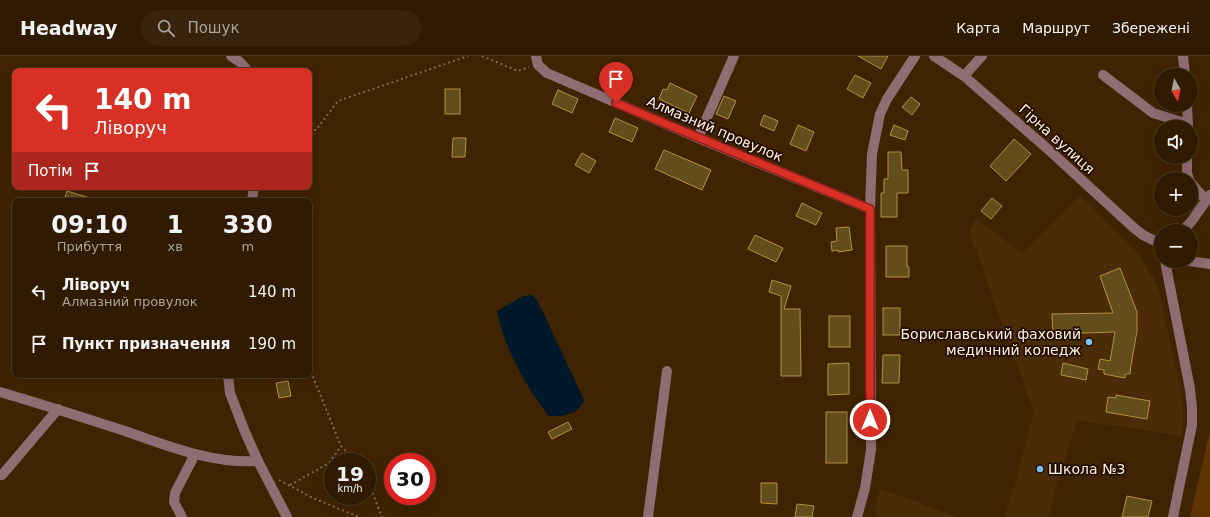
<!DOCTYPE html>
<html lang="uk">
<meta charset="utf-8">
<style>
body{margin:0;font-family:"DejaVu Sans",sans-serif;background:#38240c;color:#f1f3f6;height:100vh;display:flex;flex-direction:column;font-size:15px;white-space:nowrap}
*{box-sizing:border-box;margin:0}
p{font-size:13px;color:#a8a199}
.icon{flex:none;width:22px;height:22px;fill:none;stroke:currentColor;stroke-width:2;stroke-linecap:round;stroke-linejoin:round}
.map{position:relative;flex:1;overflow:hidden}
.sheet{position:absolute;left:12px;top:142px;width:300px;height:180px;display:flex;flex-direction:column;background:#301b02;border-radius:8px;box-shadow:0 4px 16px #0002,0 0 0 1px #4b3924}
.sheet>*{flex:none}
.top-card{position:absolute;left:12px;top:12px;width:300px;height:122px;border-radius:8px;box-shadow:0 4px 16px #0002,0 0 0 1px #4b3924;background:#d93025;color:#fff;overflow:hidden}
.needle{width:26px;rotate:171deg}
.controls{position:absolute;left:1154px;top:12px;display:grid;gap:8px}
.controls a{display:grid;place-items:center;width:44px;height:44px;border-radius:50%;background:#301b02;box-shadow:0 4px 16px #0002,0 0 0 1px #4b3924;font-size:20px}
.speed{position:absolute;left:324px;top:397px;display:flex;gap:8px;font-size:20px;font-weight:700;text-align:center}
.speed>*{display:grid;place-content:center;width:52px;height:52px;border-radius:50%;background:#301b02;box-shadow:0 4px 16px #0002,0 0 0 1px #4b3924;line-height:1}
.speed small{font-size:10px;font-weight:400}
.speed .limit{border:6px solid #d22;background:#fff;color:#111}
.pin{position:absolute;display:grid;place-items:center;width:34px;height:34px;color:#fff;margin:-41px -17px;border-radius:50% 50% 50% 0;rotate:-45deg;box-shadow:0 0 4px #0007}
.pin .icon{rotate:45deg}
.me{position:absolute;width:44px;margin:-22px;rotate:0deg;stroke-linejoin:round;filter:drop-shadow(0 0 3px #0008)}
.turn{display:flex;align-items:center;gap:14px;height:84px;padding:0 16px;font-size:18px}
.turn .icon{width:52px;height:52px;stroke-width:2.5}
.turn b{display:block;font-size:28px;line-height:34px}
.then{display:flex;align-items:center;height:38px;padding:0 16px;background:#0003;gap:8px;font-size:15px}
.eta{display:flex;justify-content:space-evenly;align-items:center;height:68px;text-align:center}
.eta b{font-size:24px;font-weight:800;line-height:28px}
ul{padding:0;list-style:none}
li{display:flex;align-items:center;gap:12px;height:52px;padding:0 16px}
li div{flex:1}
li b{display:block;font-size:15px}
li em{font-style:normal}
header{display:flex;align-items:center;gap:24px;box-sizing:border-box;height:56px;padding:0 20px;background:#301b02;border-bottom:1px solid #4b3924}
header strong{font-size:19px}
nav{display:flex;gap:22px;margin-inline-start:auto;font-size:14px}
.search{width:280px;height:36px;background:#38240c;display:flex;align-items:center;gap:10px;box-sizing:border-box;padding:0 14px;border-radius:22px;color:#a8a199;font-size:15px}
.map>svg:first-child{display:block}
</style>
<header>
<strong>Headway</strong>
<div class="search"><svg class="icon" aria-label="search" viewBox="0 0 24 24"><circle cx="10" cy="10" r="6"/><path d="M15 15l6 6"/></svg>Пошук</div>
<nav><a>Карта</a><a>Маршрут</a><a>Збережені</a></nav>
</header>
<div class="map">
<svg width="1210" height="461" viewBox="0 0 1210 461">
<rect width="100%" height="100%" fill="#402402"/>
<!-- built -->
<g fill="#4c2c07">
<path d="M 1080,139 L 1136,195 L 1154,223 L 1159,236 L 1181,336 L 1183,355 L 1182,380 L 1077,364 L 1048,461 L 1005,461 L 1034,357 L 969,175 L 976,163 L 1022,197 Z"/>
<path d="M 880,433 L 959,461 L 877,461 L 875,450 Z"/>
</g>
<!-- green -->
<path fill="#5e3500" d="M 1210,375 L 1210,461 L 1190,461 Z"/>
<!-- water -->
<path fill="#01172a" d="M 532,239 L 536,243 L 541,252 L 584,344 C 579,358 563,361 549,360 C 525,330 505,293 497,255 L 523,240 Z"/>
<!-- building -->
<g fill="#634d1b" stroke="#b29044">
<path d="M 858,0 L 888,0 L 881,13 Z"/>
<path d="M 855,19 L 871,27 L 863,42 L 847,33 Z"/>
<path d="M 670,27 L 697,40 L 689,57 L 659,43 L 663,33 L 667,34 Z"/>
<rect x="445" y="33" width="15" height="25"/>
<path d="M 558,34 L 578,43 L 572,57 L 552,48 Z"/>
<path d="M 724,40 L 736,45 L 728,63 L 716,58 Z"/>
<path d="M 911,41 L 920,48 L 912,59 L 902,51 Z"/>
<path d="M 764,59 L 778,65 L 774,75 L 760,69 Z"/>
<path d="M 615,62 L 638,72 L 632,86 L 609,76 Z"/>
<path d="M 798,69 L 814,76 L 806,95 L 790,88 Z"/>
<path d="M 894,69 L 908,75 L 905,84 L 890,79 Z"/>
<path d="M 453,82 L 466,82 L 465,101 L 452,101 Z"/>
<path d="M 1014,83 L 1031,98 L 1006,125 L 990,110 Z"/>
<path d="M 664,94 L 711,114 L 702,134 L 655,113 Z"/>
<path d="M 888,96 L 901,96 L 902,114 L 908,114 L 908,137 L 897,137 L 897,161 L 881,161 L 881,137 L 884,137 L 884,123 L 888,123 Z"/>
<path d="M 582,97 L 596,105 L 589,117 L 575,109 Z"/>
<path d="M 67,135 L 93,143 L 93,145 L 64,145 Z"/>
<path d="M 992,142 L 1002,150 L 991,163 L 981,155 Z"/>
<path d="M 802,147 L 822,157 L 816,169 L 796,160 Z"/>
<path d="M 849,171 L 852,194 L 838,196 L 838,194 L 832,195 L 831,186 L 837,185 L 836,172 Z"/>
<path d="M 755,179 L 783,192 L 776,206 L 748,193 Z"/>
<path d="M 886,190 L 907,190 L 907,211 L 909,211 L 909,221 L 886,221 Z"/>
<path d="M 1120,212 L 1137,256 L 1137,275 L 1131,309 L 1130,318 L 1125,318 L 1125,322 L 1104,318 L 1104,314 L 1098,313 L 1100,303 L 1110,305 L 1115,276 L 1053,278 L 1052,258 L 1113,257 L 1100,220 Z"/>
<path d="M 772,224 L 791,230 L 784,253 L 800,253 L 801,320 L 781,320 L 781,240 L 769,236 Z"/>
<rect x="883" y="252" width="17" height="27"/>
<rect x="829" y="260" width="21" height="31"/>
<path d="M 883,299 L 900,299 L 899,327 L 882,327 Z"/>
<path d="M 849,307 L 849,338 L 828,339 L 828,308 Z"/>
<path d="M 1063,307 L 1088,313 L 1086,324 L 1061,319 Z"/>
<path d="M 288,325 L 291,340 L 279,342 L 276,327 Z"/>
<path d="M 1116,339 L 1150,345 L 1147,363 L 1106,356 L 1108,341 L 1116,342 Z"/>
<rect x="826" y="356" width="21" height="51"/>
<path d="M 568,366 L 572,373 L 552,383 L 548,376 Z"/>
<path d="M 761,427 L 777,427 L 777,448 L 761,447 Z"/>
<path d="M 1127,440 L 1152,445 L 1148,461 L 1122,461 Z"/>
<path d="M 797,448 L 814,450 L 812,461 L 795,461 Z"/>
</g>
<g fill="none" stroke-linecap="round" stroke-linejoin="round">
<!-- path -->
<g stroke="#80694f" stroke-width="2" stroke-dasharray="2 3" stroke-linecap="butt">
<path d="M 482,0 L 518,15 L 529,11"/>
<path d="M 309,74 L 316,74 L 338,45 L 468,0"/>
<path d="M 309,311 L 341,390 L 357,406"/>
<path d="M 367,423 L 382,461"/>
<path d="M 279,424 L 313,442 L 359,461"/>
<path d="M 290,429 L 329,407 L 341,390"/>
</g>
<!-- minor -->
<g stroke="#906c73" stroke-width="10">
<path d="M 231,0 L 240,6 L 248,15"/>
<path d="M 536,0 L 538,9 L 547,17 L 698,82 L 870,153"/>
<path d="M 934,0 L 964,20 L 1050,95 L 1134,172 L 1143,179 L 1161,188"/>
<path d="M 1183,0 L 1185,19"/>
<path d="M 1103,19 L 1153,57 L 1188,68"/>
<path d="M 964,20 L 982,0"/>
<path d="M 1187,49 L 1188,71"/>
<path d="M 698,82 L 734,0"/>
<path d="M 1187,101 L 1187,117 L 1189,123"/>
<path d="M 1191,127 L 1206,144"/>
<path d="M 252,145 L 254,131"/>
<path d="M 1182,175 L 1191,166 L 1210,139"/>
<path d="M 1165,205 L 1190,333 L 1192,352 L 1192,369 L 1173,461"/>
<path d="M 1189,205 L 1210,208"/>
<path d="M 228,319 L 230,337 L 245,376 L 258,405 L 287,461"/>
<path d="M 0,336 C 42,348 84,362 125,375 C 168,390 212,408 258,405"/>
<path d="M 0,419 L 2,419 L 58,353"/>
<path d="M 182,461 L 174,446 L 175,437 L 195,398"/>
<path d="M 648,461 L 667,315"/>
<path d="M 857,461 L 865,432 L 871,394 L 870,153 L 872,98 L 880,58 L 887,43 L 915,0"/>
</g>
</g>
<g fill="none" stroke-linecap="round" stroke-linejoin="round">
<defs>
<path id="route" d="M 616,47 L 870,153 L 870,364"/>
</defs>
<!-- route casing -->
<use href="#route" stroke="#8d1f18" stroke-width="10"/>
<!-- route -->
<use href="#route" stroke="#d93025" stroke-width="7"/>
</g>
<!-- markers -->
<g fill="#7abff8" stroke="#230d00" stroke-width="1.5">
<circle cx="1089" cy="286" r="4"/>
<circle cx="1040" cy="413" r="4"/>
</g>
<g text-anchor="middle" stroke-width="3.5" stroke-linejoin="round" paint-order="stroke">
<!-- street labels -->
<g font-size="14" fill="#fef2e6" stroke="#230d00">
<text transform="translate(715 73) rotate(23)" y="5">Алмазний провулок</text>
<text transform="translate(1057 83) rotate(42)" y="5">Гірна вулиця</text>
</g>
<!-- poi labels -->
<g font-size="14" fill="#fef2e6" stroke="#230d00" text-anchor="end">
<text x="1081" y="283">Бориславський фаховий<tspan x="1081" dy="16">медичний коледж</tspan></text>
<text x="1048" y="418" text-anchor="start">Школа №3</text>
</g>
</g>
</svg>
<div class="controls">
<a><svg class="needle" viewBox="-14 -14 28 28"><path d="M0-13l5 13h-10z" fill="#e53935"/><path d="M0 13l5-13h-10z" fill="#a8a199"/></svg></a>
<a><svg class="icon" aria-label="sound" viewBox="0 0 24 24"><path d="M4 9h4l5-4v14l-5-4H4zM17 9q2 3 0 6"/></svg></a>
<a>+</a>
<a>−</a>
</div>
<div class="speed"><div>19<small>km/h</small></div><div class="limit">30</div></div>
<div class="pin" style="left:616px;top:47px;background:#d93025"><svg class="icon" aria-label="arrive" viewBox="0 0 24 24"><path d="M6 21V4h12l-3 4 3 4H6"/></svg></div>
<svg class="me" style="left:870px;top:364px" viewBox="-20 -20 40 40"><circle r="17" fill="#d93025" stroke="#fff" stroke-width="3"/><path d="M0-11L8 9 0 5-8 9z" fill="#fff"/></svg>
<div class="top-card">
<div class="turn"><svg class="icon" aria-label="left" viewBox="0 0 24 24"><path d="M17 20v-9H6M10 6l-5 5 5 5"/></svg><div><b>140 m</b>Ліворуч</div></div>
<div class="then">Потім<svg class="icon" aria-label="arrive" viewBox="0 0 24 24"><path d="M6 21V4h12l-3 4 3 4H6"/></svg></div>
</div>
<section class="sheet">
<div class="eta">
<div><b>09:10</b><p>Прибуття</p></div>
<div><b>1</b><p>хв</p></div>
<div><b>330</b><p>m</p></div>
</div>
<ul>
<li><svg class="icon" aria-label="left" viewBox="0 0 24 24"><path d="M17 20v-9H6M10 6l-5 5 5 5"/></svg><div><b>Ліворуч</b><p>Алмазний провулок</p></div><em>140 m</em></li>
<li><svg class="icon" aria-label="arrive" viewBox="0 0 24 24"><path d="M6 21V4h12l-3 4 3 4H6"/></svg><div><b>Пункт призначення</b></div><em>190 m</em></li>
</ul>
</section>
</div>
